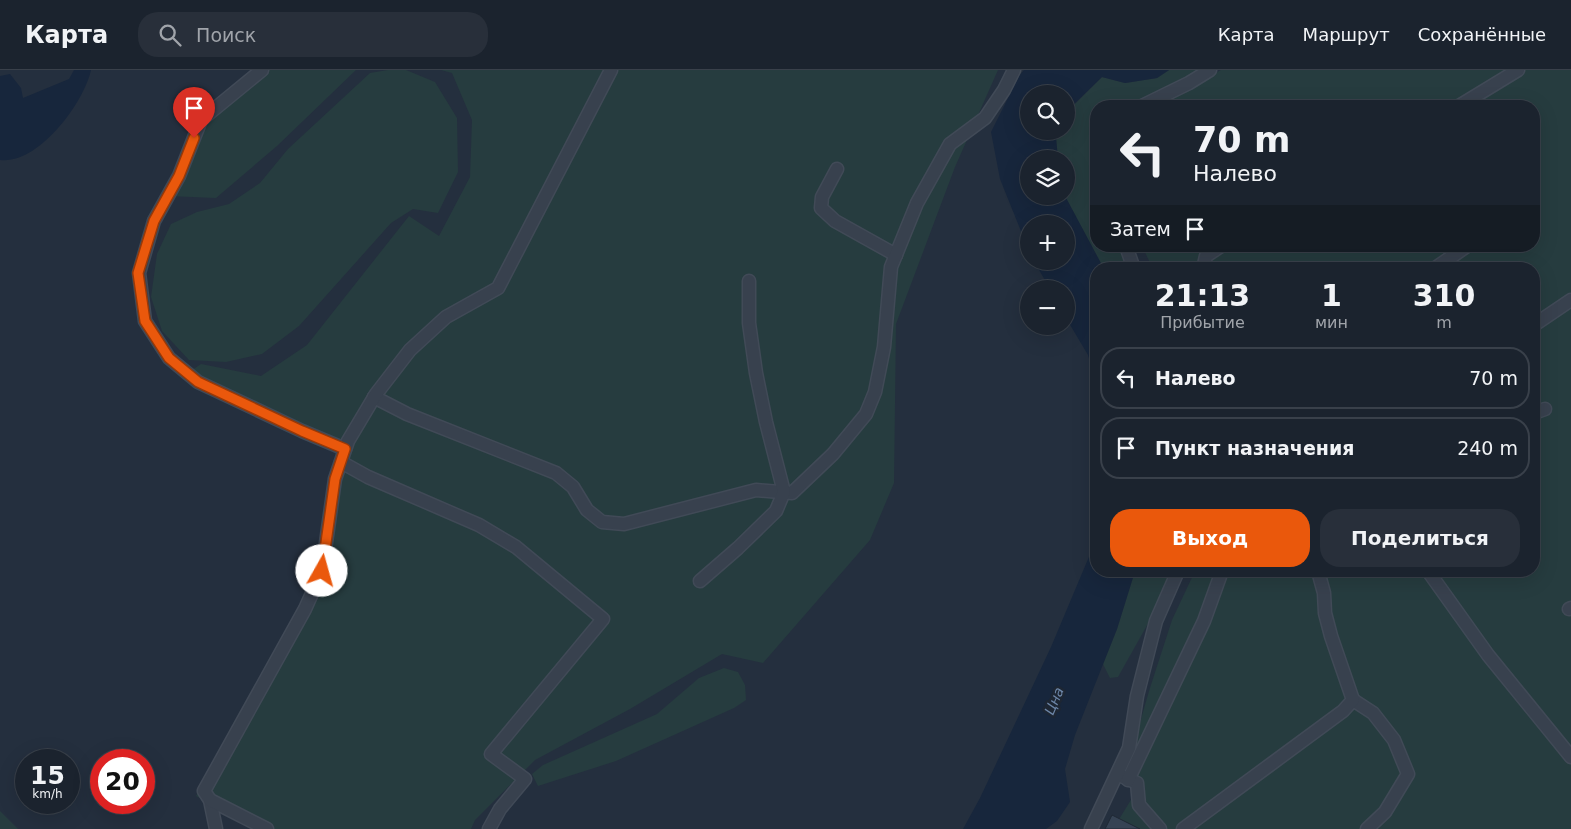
<!DOCTYPE html>
<html lang="ru">
<meta charset="utf-8">
<style>
body{margin:0;font-family:"DejaVu Sans",sans-serif;background:#282f3a;color:#f1f3f6;height:100vh;display:flex;flex-direction:column;font-size:19px;white-space:nowrap}
*{box-sizing:border-box;margin:0}
p{font-size:16px;color:#a0a4aa}
.icon{flex:none;width:28px;height:28px;fill:none;stroke:currentColor;stroke-width:2;stroke-linecap:round;stroke-linejoin:round}
.map{position:relative;flex:1;overflow:hidden}
.side{position:absolute;left:1090px;top:192px;width:450px;height:315px;display:flex;flex-direction:column;background:#1b232e;border-radius:20px;box-shadow:0 5px 20px #0002,0 0 0 1px #39404a}
.side>*{flex:none}
.guide{position:absolute;left:1090px;top:30px;width:450px;height:152px;border-radius:20px;box-shadow:0 5px 20px #0002,0 0 0 1px #39404a;background:#1b232e;color:#f1f3f6;overflow:hidden}
.fabs{position:absolute;left:1020px;top:15px;display:grid;gap:10px}
.fabs a{display:grid;place-items:center;width:55px;height:55px;border-radius:50%;background:#1b232e;box-shadow:0 5px 20px #0002,0 0 0 1px #39404a;font-size:25px}
.speed{position:absolute;left:15px;top:679px;display:flex;gap:10px;font-size:25px;font-weight:700;text-align:center}
.speed>*{display:grid;place-content:center;width:65px;height:65px;border-radius:50%;background:#1b232e;box-shadow:0 5px 20px #0002,0 0 0 1px #39404a;line-height:1}
.speed small{font-size:12px;font-weight:400}
.speed .limit{border:8px solid #d22;background:#fff;color:#111}
.pin{position:absolute;display:grid;place-items:center;width:42px;height:42px;color:#fff;margin:-51px -21px;border-radius:50% 50% 50% 0;rotate:-45deg;box-shadow:0 0 5px #0007}
.pin .icon{rotate:45deg}
.me{position:absolute;width:55px;margin:-28px;rotate:7deg;stroke-linejoin:round;filter:drop-shadow(0 0 4px #0008)}
.turn{display:flex;align-items:center;gap:18px;height:105px;padding:0 20px;font-size:22px}
.turn .icon{width:65px;height:65px;stroke-width:2.5}
.turn b{display:block;font-size:35px;line-height:42px}
.then{display:flex;align-items:center;height:48px;padding:0 20px;background:#0003;gap:10px;font-size:19px}
.eta{display:flex;justify-content:space-evenly;align-items:center;height:85px;text-align:center}
.eta b{font-size:30px;font-weight:700;line-height:35px}
.cta{display:flex;gap:10px;margin-top:auto;padding:10px 20px}
.cta a{flex:1;height:58px;border-radius:20px;background:#ea580c;color:#fff;font-size:20px;font-weight:700;line-height:58px;text-align:center}
.cta a+a{background:#282f3a;color:#f1f3f6}
ul{padding:0;list-style:none}
li{display:flex;align-items:center;gap:15px;height:62px;margin:0 10px 8px;padding:0 10px;border:2px solid #39404a;border-radius:20px}
li div{flex:1}
li b{display:block;font-size:19px}
li em{font-style:normal}
header{display:flex;align-items:center;gap:30px;box-sizing:border-box;height:70px;padding:0 25px;background:#1b232e;border-bottom:1px solid #39404a}
header strong{font-size:24px}
nav{display:flex;gap:28px;margin-inline-start:auto;font-size:18px}
.search{width:350px;height:45px;background:#282f3a;display:flex;align-items:center;gap:12px;box-sizing:border-box;padding:0 18px;border-radius:20px;color:#a0a4aa;font-size:19px}
.map>svg:first-child{display:block}
</style>
<header>
<strong>Карта</strong>
<div class="search"><svg class="icon" aria-label="search" viewBox="0 0 24 24"><circle cx="10" cy="10" r="6"/><path d="M15 15l6 6"/></svg>Поиск</div>
<nav><a>Карта</a><a>Маршрут</a><a>Сохранённые</a></nav>
</header>
<div class="map">
<svg width="1571" height="759" viewBox="0 0 1571 759">
<rect width="100%" height="100%" fill="#242f3e"/>
<!-- green -->
<g fill="#263c3f">
<path d="M 262,0 L 356,0 L 277,76 L 216,128 L 169,126 L 196,49 Z"/>
<path d="M 388,0 L 406,0 L 435,12 L 457,48 L 458,102 L 438,143 L 413,139 L 391,153 L 299,256 L 262,284 L 226,292 L 189,290 L 162,261 L 151,227 L 157,184 L 171,154 L 197,142 L 229,134 L 260,113 L 288,79 L 370,3 Z"/>
<path d="M 441,0 L 998,0 L 955,97 L 896,254 L 894,413 L 870,470 L 763,593 L 722,584 L 630,639 L 535,690 L 475,750 L 471,759 L 259,759 L 196,726 L 313,513 L 336,381 L 182,307 L 201,294 L 261,306 L 307,275 L 409,146 L 439,166 L 470,107 L 472,50 L 452,3 Z"/>
<path d="M 1169,0 L 1205,0 L 1137,36 L 1096,36 L 1096,73 L 1094,87 L 1096,98 L 1096,176 L 1129,176 L 1142,199 L 1104,199 L 1065,126 L 1066,89 L 1058,89 L 1056,68 L 1059,61 L 1066,61 L 1066,45 L 1069,40 L 1102,7 L 1125,13 L 1157,8 Z"/>
<path d="M 1221,0 L 1571,0 L 1571,759 L 1113,759 L 1142,712 L 1126,702 L 1149,621 L 1172,550 L 1195,501 L 1534,501 L 1534,199 L 1153,199 L 1142,176 L 1534,176 L 1534,36 L 1153,36 Z"/>
<path d="M 1135,501 L 1172,501 L 1159,534 L 1118,607 L 1110,608 L 1103,594 L 1117,559 Z"/>
<path d="M 724,598 L 738,602 L 745,615 L 746,630 L 734,638 L 616,691 L 538,716 L 532,704 L 543,695 L 657,644 L 699,608 Z"/>
<path d="M 0,741 L 18,759 L 0,759 Z"/>
</g>
<!-- water -->
<g fill="#17263c">
<path d="M 74,0 L 91,0 C 84,33 38,95 0,90 L 0,6 L 10,4 L 21,18 L 23,28 L 69,9 Z"/>
<path d="M 1024,0 L 1169,0 L 1157,8 L 1125,13 L 1102,7 L 1069,39 L 1066,45 L 1066,24 L 1029,24 L 1029,61 L 1059,61 L 1056,68 L 1058,89 L 1029,89 L 1029,126 L 1065,126 L 1104,199 L 1096,199 L 1096,315 L 1088,285 L 1066,248 L 1066,219 L 1050,219 L 1034,191 L 1066,191 L 1066,154 L 1029,154 L 1029,181 L 1000,109 L 991,62 L 1019,6 Z"/>
<path d="M 1096,448 L 1096,501 L 1135,501 L 1117,559 L 1075,665 L 1065,699 L 1070,732 L 1057,751 L 1046,759 L 963,759 L 980,728 L 1051,577 L 1091,482 Z"/>
</g>
<!-- building -->
<path fill="#364354" stroke="#1f2835" d="M 1112,745 L 1140,759 L 1105,759 Z"/>
<g fill="none" stroke-linecap="round" stroke-linejoin="round">
<defs>
<g id="minor">
<path d="M 262,0 L 201,50 L 179,106 L 154,151 L 139,203 L 145,251 L 169,288 L 198,312 L 302,361 L 345,379"/>
<path d="M 1142,36 L 1189,13 L 1210,0"/>
<path d="M 1459,36 L 1518,0"/>
<path d="M 837,99 L 822,127 L 821,138 L 835,151 L 896,185"/>
<path d="M 1126,176 L 1134,199"/>
<path d="M 1203,199 L 1206,186 L 1221,176"/>
<path d="M 1434,199 L 1467,176"/>
<path d="M 1534,255 L 1571,230"/>
<path d="M 374,327 L 407,344 L 556,403 L 573,417 L 587,440 L 602,452 L 624,454 L 756,420 L 792,423 L 833,384 L 866,344 L 875,322 L 884,277 L 891,197 L 917,133 L 950,74 L 985,48 L 1004,20 L 1014,0"/>
<path d="M 1534,343 L 1545,339"/>
<path d="M 341,392 L 368,407 L 479,455 L 516,477 L 603,549 L 491,684 L 525,709 L 500,739 L 489,759"/>
<path d="M 1428,501 L 1488,585 L 1571,687"/>
<path d="M 700,511 L 738,478 L 776,441 L 784,422 L 766,352 L 756,303 L 749,253 L 749,211"/>
<path d="M 1569,539 L 1571,538"/>
<path d="M 1353,630 L 1373,643 L 1394,670 L 1408,704 L 1385,742 L 1367,759"/>
<path d="M 1121,706 L 1137,713 L 1139,735 L 1160,759"/>
<path d="M 1128,710 L 1204,551 L 1222,501"/>
<path d="M 210,730 L 216,759"/>
<path d="M 267,759 L 210,730 L 204,721 L 305,539 L 322,501 L 335,409 L 348,371 L 376,324 L 410,280 L 446,247 L 498,218 L 611,0"/>
<path d="M 1091,759 L 1129,678 L 1137,626 L 1156,551 L 1178,501"/>
<path d="M 1183,759 L 1343,641 L 1353,630 L 1331,566 L 1325,543 L 1324,523 L 1318,501"/>
</g>
</defs>
<!-- minor casing -->
<use href="#minor" stroke="#414a57" stroke-width="15"/>
<!-- minor -->
<use href="#minor" stroke="#38414e" stroke-width="12"/>
</g>
<g fill="none" stroke-linecap="round" stroke-linejoin="round">
<defs>
<path id="route" d="M 194,68 L 179,106 L 154,151 L 138,203 L 145,251 L 169,288 L 198,312 L 302,361 L 345,379 L 335,409 L 322,501"/>
</defs>
<!-- route casing -->
<use href="#route" stroke="#983908" stroke-width="12"/>
<!-- route -->
<use href="#route" stroke="#ea580c" stroke-width="9"/>
</g>
<g text-anchor="middle" stroke-width="5" stroke-linejoin="round" paint-order="stroke">
<!-- water labels -->
<g font-size="14" font-style="italic" fill="#6d86a8" stroke="#1d2633">
<text transform="translate(1054 631) rotate(-67)" y="5">Цна</text>
</g>
</g>
</svg>
<div class="fabs">
<a><svg class="icon" aria-label="search" viewBox="0 0 24 24"><circle cx="10" cy="10" r="6"/><path d="M15 15l6 6"/></svg></a>
<a><svg class="icon" aria-label="layers" viewBox="0 0 24 24"><path d="M12 4l9 5-9 5-9-5zM3 14l9 5 9-5"/></svg></a>
<a>+</a>
<a>−</a>
</div>
<div class="speed"><div>15<small>km/h</small></div><div class="limit">20</div></div>
<div class="pin" style="left:194px;top:68px;background:#d93025"><svg class="icon" aria-label="arrive" viewBox="0 0 24 24"><path d="M6 21V4h12l-3 4 3 4H6"/></svg></div>
<svg class="me" style="left:322px;top:501px" viewBox="-20 -20 40 40"><circle r="19" fill="#fff"/><path d="M0-13L10 11 0 6-10 11z" fill="#ea580c"/></svg>
<div class="guide">
<div class="turn"><svg class="icon" aria-label="left" viewBox="0 0 24 24"><path d="M17 20v-9H6M10 6l-5 5 5 5"/></svg><div><b>70 m</b>Налево</div></div>
<div class="then">Затем<svg class="icon" aria-label="arrive" viewBox="0 0 24 24"><path d="M6 21V4h12l-3 4 3 4H6"/></svg></div>
</div>
<section class="side">
<div class="eta">
<div><b>21:13</b><p>Прибытие</p></div>
<div><b>1</b><p>мин</p></div>
<div><b>310</b><p>m</p></div>
</div>
<ul>
<li><svg class="icon" aria-label="left" viewBox="0 0 24 24"><path d="M17 20v-9H6M10 6l-5 5 5 5"/></svg><div><b>Налево</b></div><em>70 m</em></li>
<li><svg class="icon" aria-label="arrive" viewBox="0 0 24 24"><path d="M6 21V4h12l-3 4 3 4H6"/></svg><div><b>Пункт назначения</b></div><em>240 m</em></li>
</ul>
<div class="cta"><a>Выход</a><a>Поделиться</a></div>
</section>
</div>
